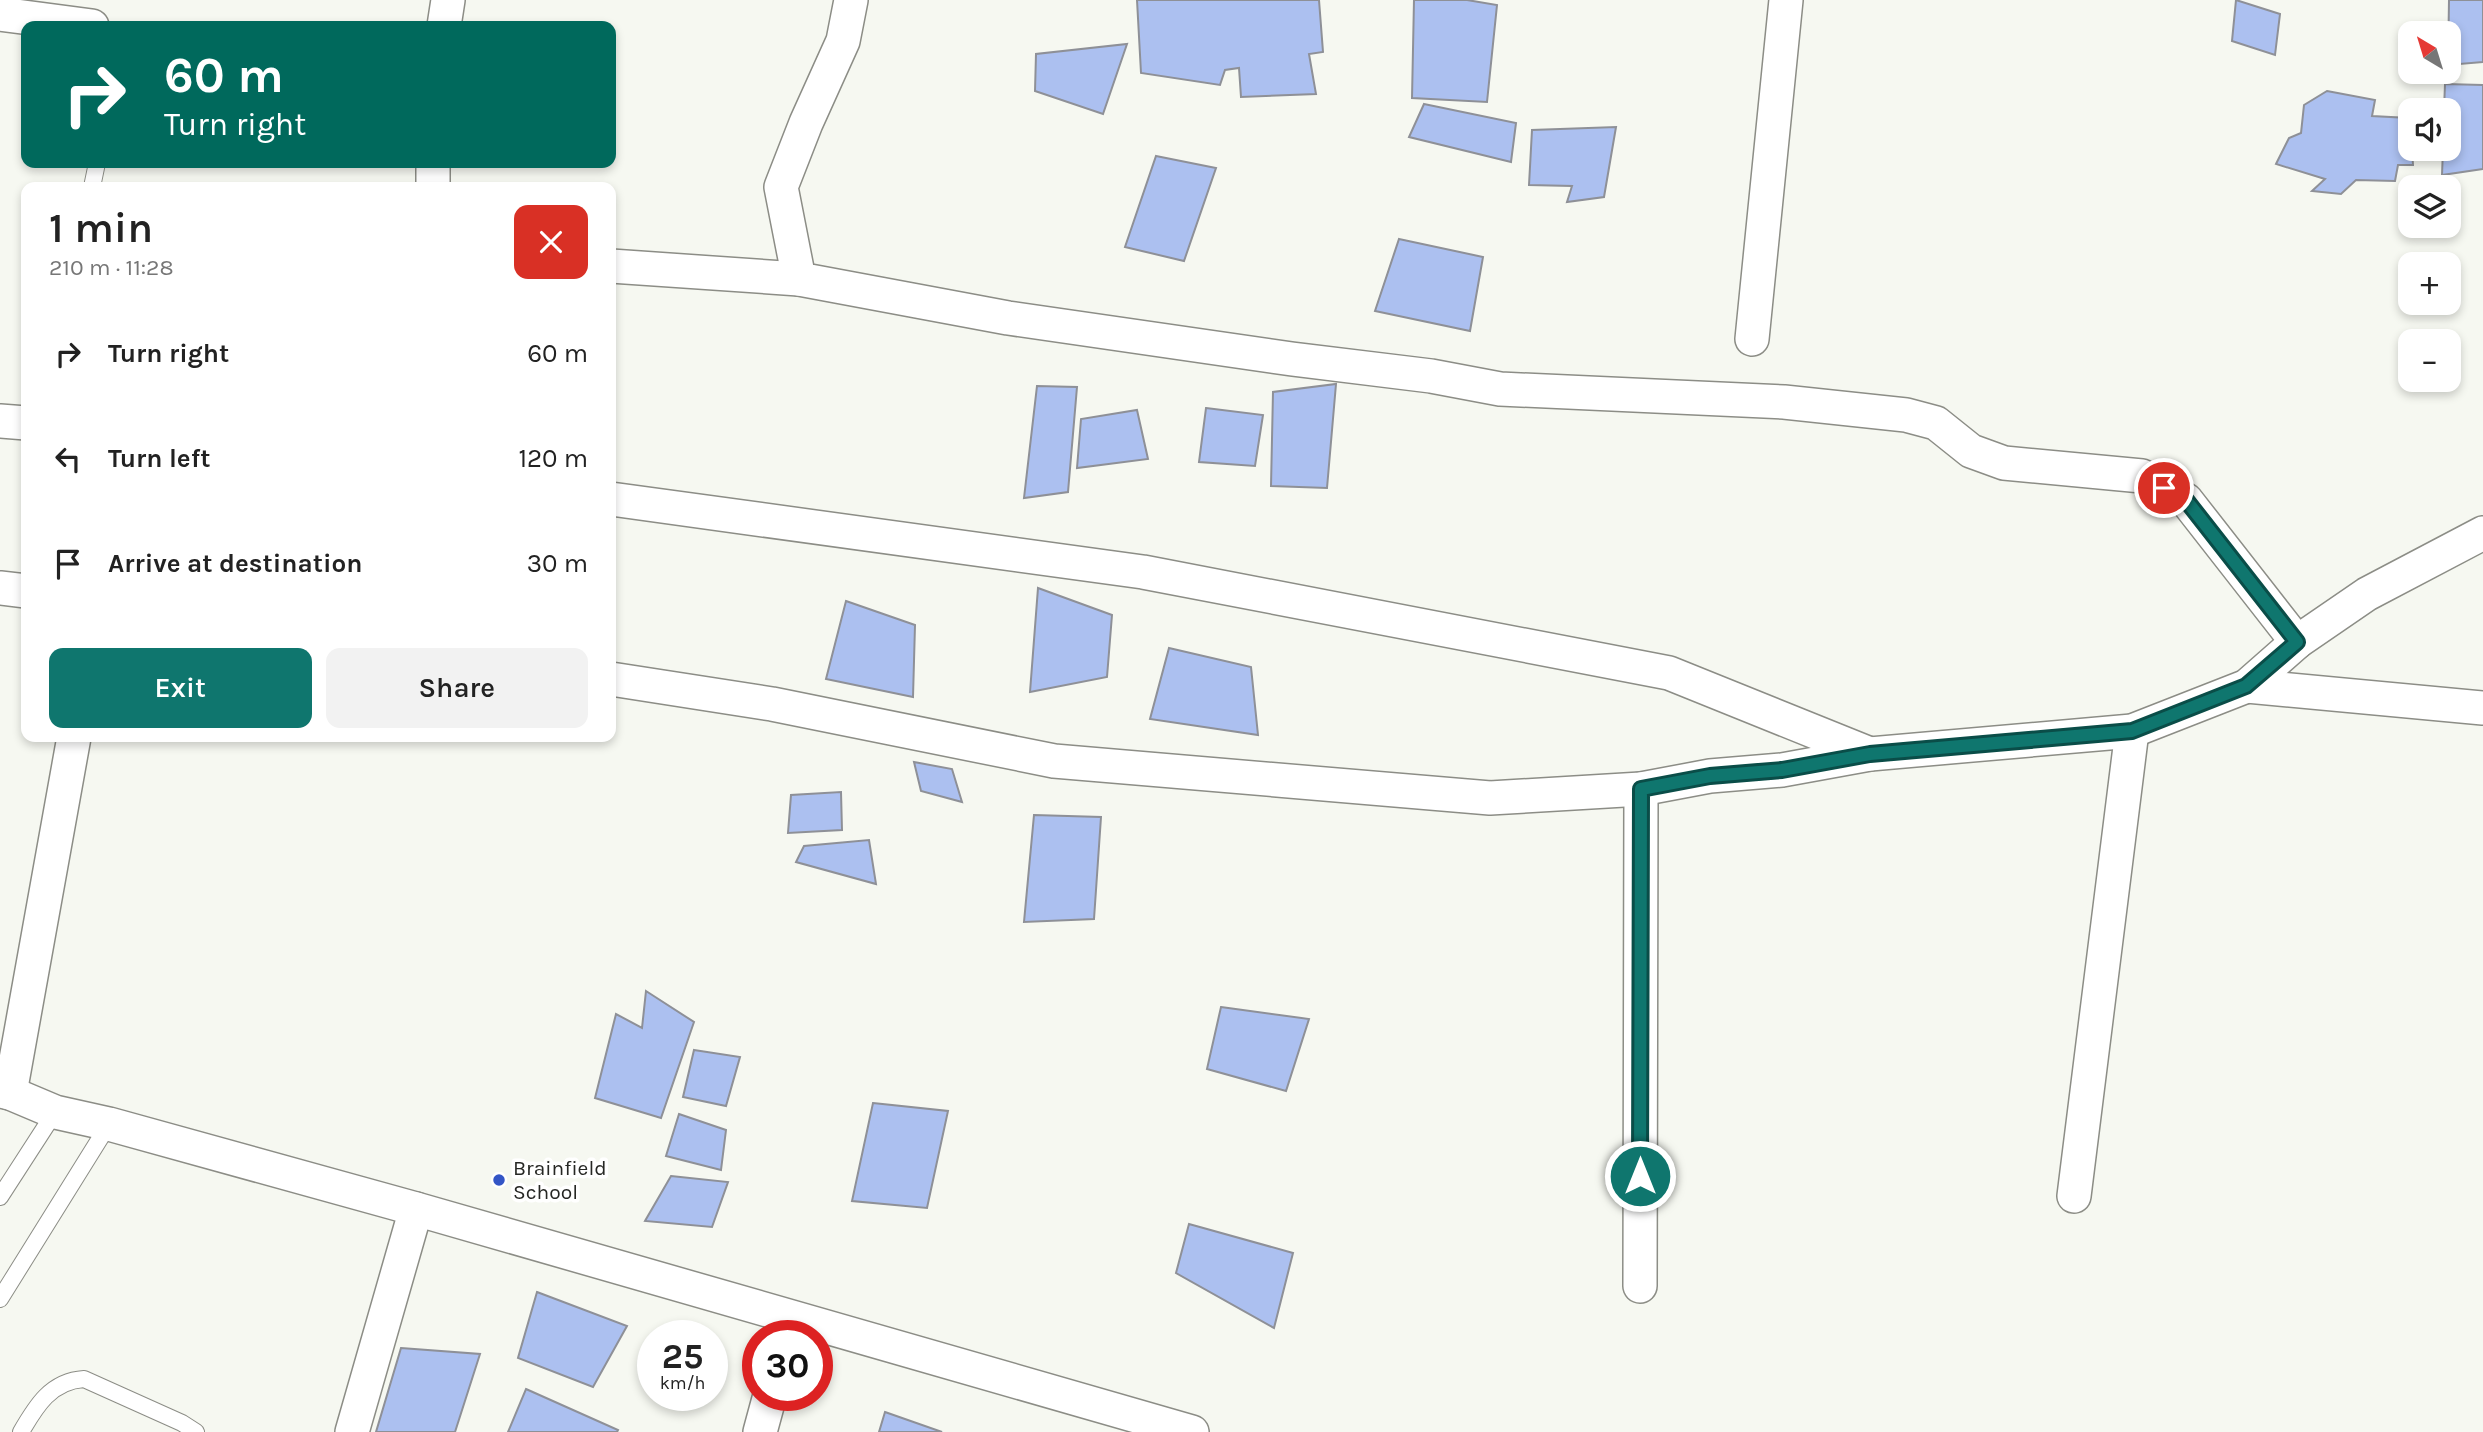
<!DOCTYPE html>
<meta charset="utf-8">
<style>
body{margin:0;font-family:Karla,sans-serif;background:#f2f2f2;color:#222;height:100vh;display:flex;flex-direction:column;font-size:26px;white-space:nowrap}
*{box-sizing:border-box;margin:0}
p{font-size:23px;color:#767676}
.icon{flex:none;width:38px;height:38px;fill:none;stroke:currentColor;stroke-width:2;stroke-linecap:round;stroke-linejoin:round}
.map{position:relative;flex:1;overflow:hidden}
.panel{position:absolute;left:21px;top:182px;width:595px;height:560px;display:flex;flex-direction:column;background:#fff;border-radius:14px;box-shadow:0 4px 10px #0003}
.panel>*{flex:none}
.banner{position:absolute;left:21px;top:21px;width:595px;height:147px;border-radius:14px;box-shadow:0 4px 10px #0003;background:#00695c;color:#fff;overflow:hidden}
.needle{width:46px;rotate:322deg}
.buttons{position:absolute;left:2398px;top:21px;display:grid;gap:14px}
.buttons a{display:grid;place-items:center;width:63px;height:63px;border-radius:14px;background:#fff;box-shadow:0 4px 10px #0003;font-size:35px}
.speed{position:absolute;left:637px;top:1320px;display:flex;gap:14px;font-size:35px;font-weight:700;text-align:center}
.speed>*{display:grid;place-content:center;width:91px;height:91px;border-radius:50%;background:#fff;box-shadow:0 4px 10px #0003;line-height:1}
.speed small{font-size:18px;font-weight:400}
.speed .limit{border:10px solid #d22;background:#fff;color:#111}
.pin{position:absolute;display:grid;place-items:center;width:60px;height:60px;color:#fff;margin:-30px;border:4px solid #fff;border-radius:50%;box-shadow:0 2px 7px #0007}
.me{position:absolute;width:77px;margin:-38px;rotate:0deg;stroke-linejoin:round;filter:drop-shadow(0 0 5px #0008)}
.turn{display:flex;align-items:center;gap:24px;height:147px;padding:0 28px;font-size:32px}
.turn .icon{width:91px;height:91px;stroke-width:2.5}
.turn b{display:block;font-size:49px;line-height:60px}
.round{display:grid;place-items:center;flex:none;width:74px;height:74px;border-radius:14px;background:#f2f2f2}
.head{display:flex;align-items:center;justify-content:space-between;height:119px;padding:0 28px}
h1{font-size:42px;font-weight:600;line-height:52px}
.cta{display:flex;gap:14px;margin-top:auto;padding:14px 28px}
.cta a{flex:1;height:80px;border-radius:14px;background:#0f766e;color:#fff;font-size:28px;font-weight:600;line-height:80px;text-align:center}
.cta a+a{background:#f2f2f2;color:#222}
ul{padding:0;list-style:none}
li{display:flex;align-items:center;gap:21px;height:105px;padding:0 28px}
li div{flex:1}
li b{display:block;font-size:26px}
li em{font-style:normal}
.map>svg:first-child{display:block}
</style>
<div class="map">
<svg width="2483" height="1432" viewBox="0 0 2483 1432">
<rect width="100%" height="100%" fill="#f6f8f1"/>
<!-- building -->
<g fill="#acc0f0" stroke="#8e9097" stroke-width="2">
<path d="M 1137,0 L 1319,0 L 1323,52 L 1309,54 L 1316,94 L 1241,97 L 1239,68 L 1225,70 L 1220,85 L 1141,73 Z"/>
<path d="M 1414,0 L 1467,0 L 1497,5 L 1487,102 L 1412,98 Z"/>
<path d="M 2236,0 L 2280,14 L 2275,55 L 2232,41 Z"/>
<path d="M 2449,0 L 2483,0 L 2483,62 L 2448,65 Z"/>
<path d="M 1127,44 L 1103,114 L 1035,91 L 1036,54 Z"/>
<path d="M 2445,84 L 2483,85 L 2483,169 L 2442,175 L 2443,149 L 2448,149 L 2448,110 L 2444,110 Z"/>
<path d="M 2327,91 L 2375,100 L 2372,116 L 2409,118 L 2410,149 L 2412,149 L 2413,165 L 2398,165 L 2395,181 L 2356,180 L 2341,194 L 2312,191 L 2325,179 L 2276,164 L 2289,138 L 2301,133 L 2304,105 Z"/>
<path d="M 1424,104 L 1516,123 L 1511,162 L 1409,137 Z"/>
<path d="M 1616,127 L 1604,197 L 1567,202 L 1572,186 L 1529,185 L 1532,130 Z"/>
<path d="M 1156,156 L 1216,168 L 1184,261 L 1125,247 Z"/>
<path d="M 1399,239 L 1483,257 L 1470,331 L 1375,311 Z"/>
<path d="M 1336,384 L 1327,488 L 1271,486 L 1273,392 Z"/>
<path d="M 1037,386 L 1077,387 L 1068,492 L 1024,498 Z"/>
<path d="M 1206,408 L 1263,415 L 1255,466 L 1199,462 Z"/>
<path d="M 1137,410 L 1148,459 L 1077,468 L 1081,419 Z"/>
<path d="M 1038,588 L 1112,615 L 1107,677 L 1030,692 Z"/>
<path d="M 846,601 L 915,625 L 913,697 L 826,679 Z"/>
<path d="M 1169,648 L 1251,667 L 1258,735 L 1150,719 Z"/>
<path d="M 914,762 L 952,769 L 962,802 L 921,791 Z"/>
<path d="M 841,792 L 842,830 L 788,833 L 791,795 Z"/>
<path d="M 1034,815 L 1101,817 L 1094,919 L 1024,922 Z"/>
<path d="M 869,840 L 876,884 L 796,862 L 804,846 Z"/>
<path d="M 646,991 L 694,1022 L 661,1118 L 595,1098 L 616,1014 L 642,1028 Z"/>
<path d="M 1221,1007 L 1309,1019 L 1286,1091 L 1207,1069 Z"/>
<path d="M 694,1050 L 740,1057 L 726,1106 L 683,1097 Z"/>
<path d="M 873,1103 L 948,1111 L 927,1208 L 852,1201 Z"/>
<path d="M 679,1114 L 726,1130 L 721,1170 L 666,1156 Z"/>
<path d="M 671,1176 L 728,1182 L 712,1227 L 645,1221 Z"/>
<path d="M 1189,1224 L 1293,1253 L 1274,1328 L 1176,1273 Z"/>
<path d="M 537,1292 L 627,1326 L 593,1387 L 518,1358 Z"/>
<path d="M 401,1348 L 480,1354 L 455,1432 L 376,1432 Z"/>
<path d="M 526,1389 L 618,1430 L 617,1432 L 508,1432 Z"/>
<path d="M 885,1412 L 942,1432 L 879,1432 Z"/>
</g>
<g fill="none" stroke-linecap="round" stroke-linejoin="round">
<defs>
<g id="service">
<path d="M 92,187 L 97,163"/>
<path d="M 0,1197 L 55,1112"/>
<path d="M 0,1299 L 109,1124"/>
<path d="M 21,1432 C 36,1406 51,1381 84,1379 L 182,1423 L 196,1432"/>
</g>
<g id="minor">
<path d="M 851,0 L 843,41 L 806,123 L 781,187 L 799,279 L 1008,318 L 1292,359 L 1431,376 L 1500,389 L 1784,402 L 1906,415 L 1936,423 L 1971,451 L 2004,463 L 2142,476 L 2186,500 L 2297,642"/>
<path d="M 0,14 L 92,26"/>
<path d="M 444,26 L 448,0"/>
<path d="M 433,163 L 433,187"/>
<path d="M 611,266 L 799,279"/>
<path d="M 1752,339 L 1786,0"/>
<path d="M 0,421 L 26,423"/>
<path d="M 611,499 L 1143,572 L 1669,673 L 1870,754"/>
<path d="M 0,588 L 26,591"/>
<path d="M 611,679 L 772,704 L 1054,761 L 1490,798 L 1641,789 L 1710,776 L 1782,770 L 1870,754 L 2132,731 L 2247,686 L 2297,642 L 2367,594 L 2483,533"/>
<path d="M 2247,686 L 2483,708"/>
<path d="M 0,1091 L 10,1093 L 55,1112 L 109,1124 L 416,1209 L 1192,1432"/>
<path d="M 10,1093 L 74,737"/>
<path d="M 2074,1196 L 2132,731"/>
<path d="M 1640,1286 L 1641,789"/>
<path d="M 352,1432 L 416,1209"/>
<path d="M 760,1432 L 770,1395"/>
</g>
</defs>
<!-- service casing -->
<use href="#service" stroke="#8c8d86" stroke-width="18"/>
<!-- minor casing -->
<use href="#minor" stroke="#8c8d86" stroke-width="36"/>
<!-- service -->
<use href="#service" stroke="#fff" stroke-width="16"/>
<!-- minor -->
<use href="#minor" stroke="#fff" stroke-width="33"/>
</g>
<g fill="none" stroke-linecap="round" stroke-linejoin="round">
<defs>
<path id="route" d="M 1640,1176 L 1641,789 L 1710,776 L 1782,770 L 1870,754 L 2132,731 L 2246,686 L 2297,642 L 2186,500 L 2164,488"/>
</defs>
<!-- route casing -->
<use href="#route" stroke="#0a4d48" stroke-width="18"/>
<!-- route -->
<use href="#route" stroke="#0f766e" stroke-width="12"/>
</g>
<!-- markers -->
<circle fill="#3355c6" stroke="#fff" stroke-width="2.5" cx="499" cy="1180" r="7"/>
<g text-anchor="middle" stroke-width="7" stroke-linejoin="round" paint-order="stroke">
<!-- poi labels -->
<g font-size="21" fill="#262724" stroke="#fff" text-anchor="start">
<text x="513" y="1175">Brainfield<tspan x="513" dy="24">School</tspan></text>
</g>
</g>
</svg>
<div class="buttons">
<a><svg class="needle" viewBox="-14 -14 28 28"><path d="M0-13l5 13h-10z" fill="#e53935"/><path d="M0 13l5-13h-10z" fill="#767676"/></svg></a>
<a><svg class="icon" aria-label="sound" viewBox="0 0 24 24"><path d="M4 9h4l5-4v14l-5-4H4zM17 9q2 3 0 6"/></svg></a>
<a><svg class="icon" aria-label="layers" viewBox="0 0 24 24"><path d="M12 4l9 5-9 5-9-5zM3 14l9 5 9-5"/></svg></a>
<a>+</a>
<a>−</a>
</div>
<div class="speed"><div>25<small>km/h</small></div><div class="limit">30</div></div>
<div class="pin" style="left:2164px;top:488px;background:#d93025"><svg class="icon" aria-label="arrive" viewBox="0 0 24 24"><path d="M6 21V4h12l-3 4 3 4H6"/></svg></div>
<svg class="me" style="left:1640px;top:1176px" viewBox="-20 -20 40 40"><circle r="17" fill="#0f766e" stroke="#fff" stroke-width="3"/><path d="M0-11L8 9 0 5-8 9z" fill="#fff"/></svg>
<div class="banner">
<div class="turn"><svg class="icon" aria-label="right" viewBox="0 0 24 24"><path d="M7 20v-9h11M14 6l5 5-5 5"/></svg><div><b>60 m</b>Turn right</div></div>
</div>
<section class="panel">
<div class="head"><div><h1>1 min</h1><p>210 m · 11:28</p></div><a class="round" style="background:#d93025;color:#fff"><svg class="icon" aria-label="close" viewBox="0 0 24 24"><path d="M6 6l12 12M18 6L6 18"/></svg></a></div>
<ul>
<li><svg class="icon" aria-label="right" viewBox="0 0 24 24"><path d="M7 20v-9h11M14 6l5 5-5 5"/></svg><div><b>Turn right</b></div><em>60 m</em></li>
<li><svg class="icon" aria-label="left" viewBox="0 0 24 24"><path d="M17 20v-9H6M10 6l-5 5 5 5"/></svg><div><b>Turn left</b></div><em>120 m</em></li>
<li><svg class="icon" aria-label="arrive" viewBox="0 0 24 24"><path d="M6 21V4h12l-3 4 3 4H6"/></svg><div><b>Arrive at destination</b></div><em>30 m</em></li>
</ul>
<div class="cta"><a>Exit</a><a>Share</a></div>
</section>
</div>
